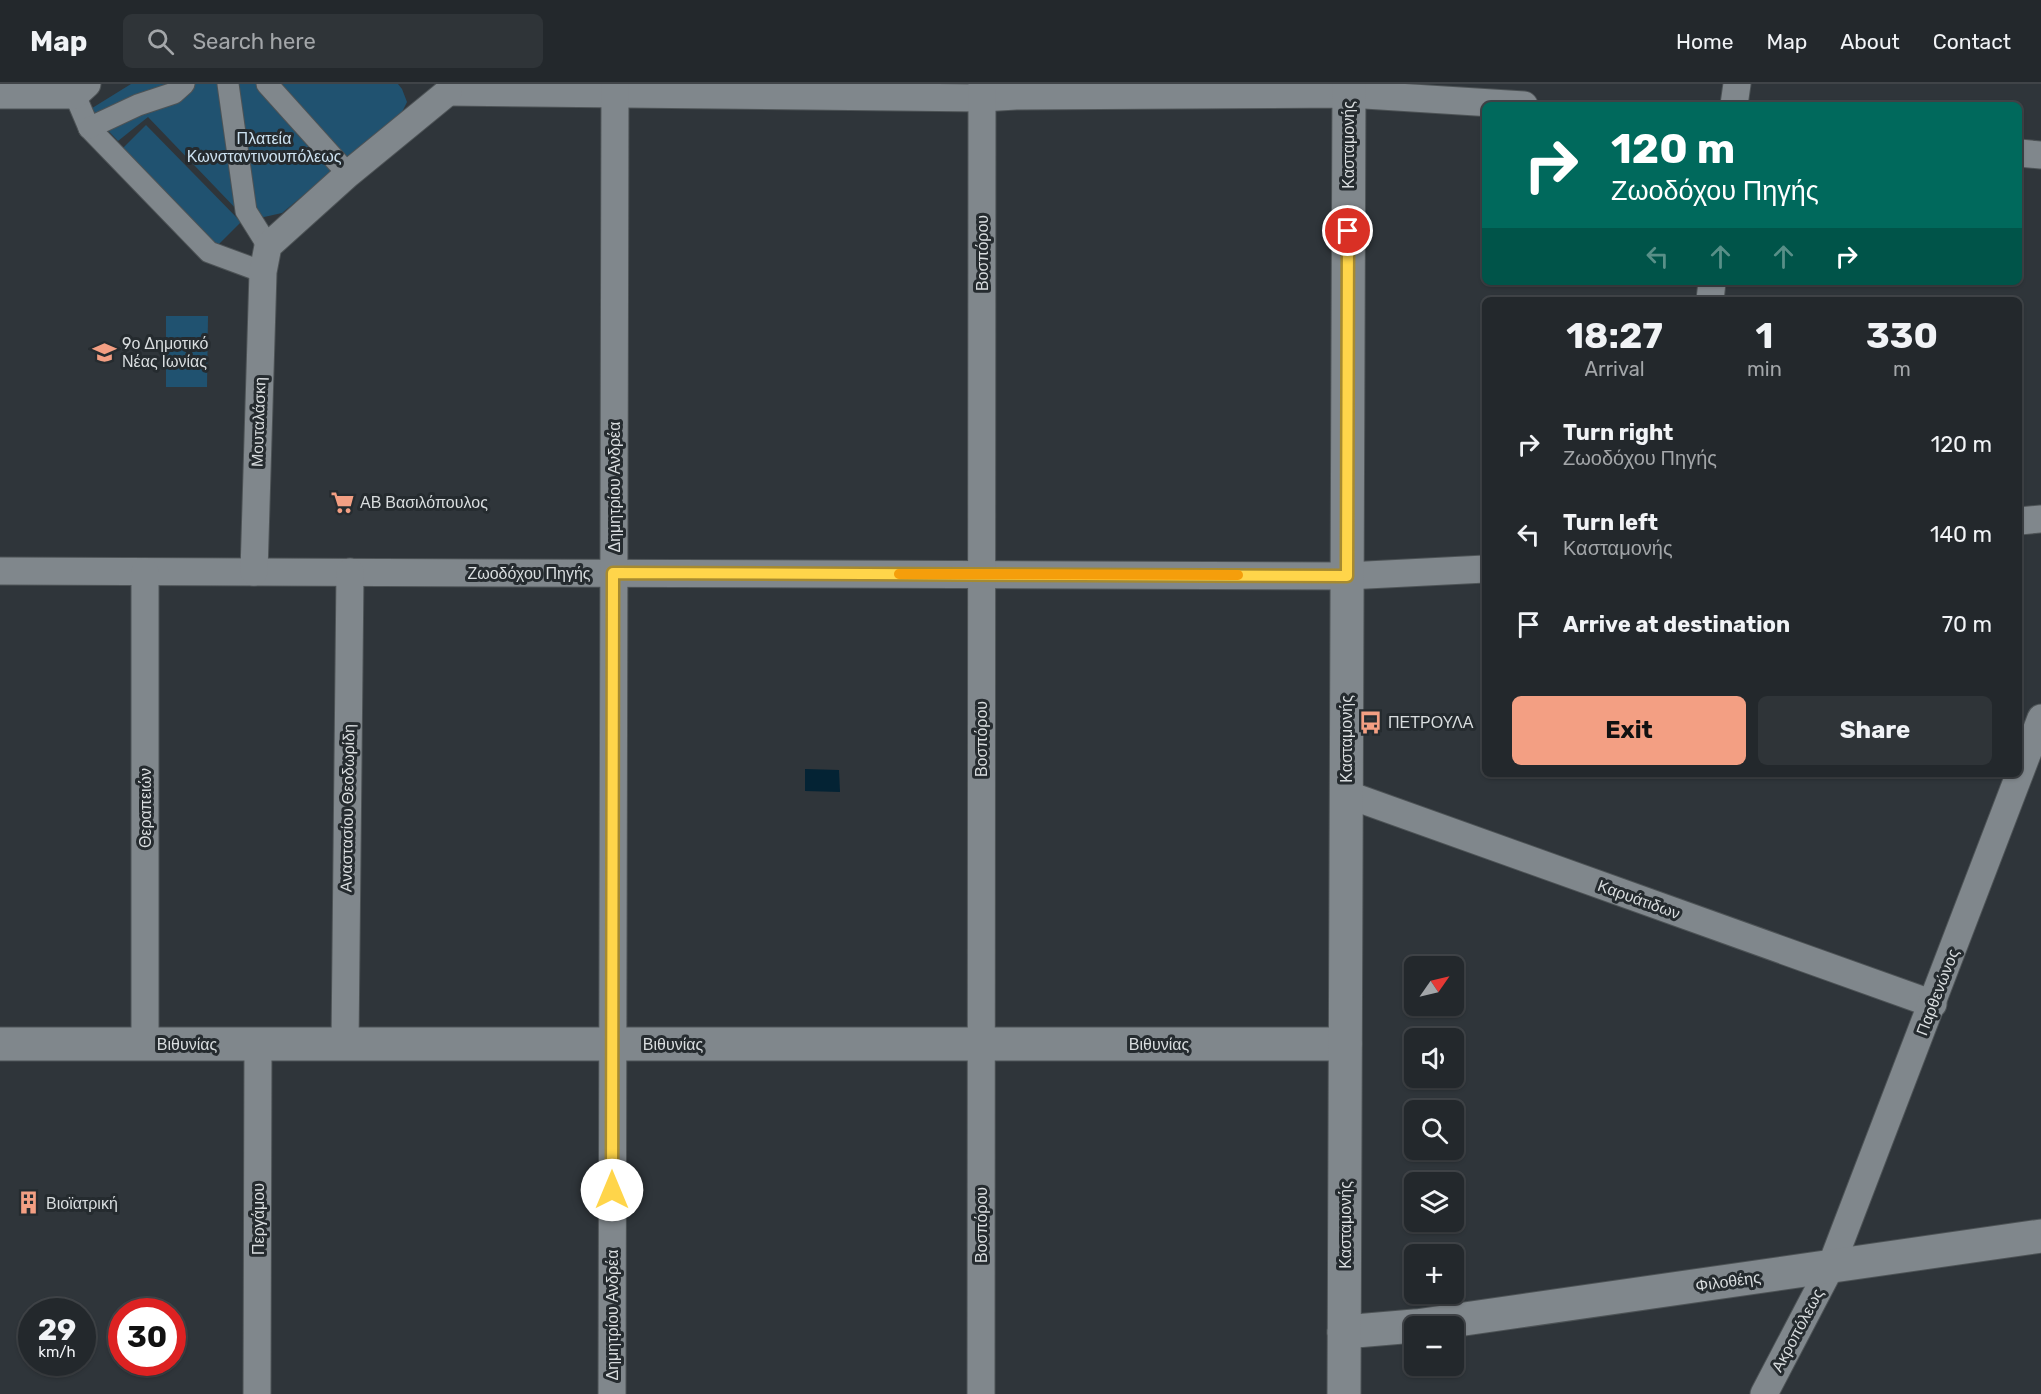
<!DOCTYPE html>
<meta charset="utf-8">
<style>
body{margin:0;font-family:Rubik,sans-serif;background:#2f3438;color:#f1f3f6;height:100vh;display:flex;flex-direction:column;font-size:22px;white-space:nowrap}
*{box-sizing:border-box;margin:0}
p{font-size:20px;color:#a3a6a9}
.icon{flex:none;width:33px;height:33px;fill:none;stroke:currentColor;stroke-width:2;stroke-linecap:round;stroke-linejoin:round}
.map{position:relative;flex:1;overflow:hidden}
.sheet{position:absolute;left:1482px;top:213px;width:540px;height:480px;display:flex;flex-direction:column;background:#23282c;border-radius:9px;box-shadow:0 2px 4px #0004,0 0 0 2px #404448}
.sheet>*{flex:none}
.hud{position:absolute;left:1482px;top:18px;width:540px;height:183px;border-radius:9px;box-shadow:0 2px 4px #0004,0 0 0 2px #404448;background:#00695c;color:#fff;overflow:hidden}
.needle{width:39px;rotate:56deg}
.fabs{position:absolute;left:1404px;top:872px;display:grid;gap:12px}
.fabs a{display:grid;place-items:center;width:60px;height:60px;border-radius:9px;background:#23282c;box-shadow:0 2px 4px #0004,0 0 0 2px #404448;font-size:30px}
.speed{position:absolute;left:18px;top:1214px;display:flex;gap:12px;font-size:30px;font-weight:700;text-align:center}
.speed>*{display:grid;place-content:center;width:78px;height:78px;border-radius:50%;background:#23282c;box-shadow:0 2px 4px #0004,0 0 0 2px #404448;line-height:1}
.speed small{font-size:15px;font-weight:400}
.speed .limit{border:9px solid #d22;background:#fff;color:#111}
.pin{position:absolute;display:grid;place-items:center;width:51px;height:51px;color:#fff;margin:-26px;border:3px solid #fff;border-radius:50%;box-shadow:0 2px 6px #0007}
.me{position:absolute;width:66px;margin:-33px;rotate:0deg;stroke-linejoin:round;filter:drop-shadow(0 0 4px #0008)}
.turn{display:flex;align-items:center;gap:21px;height:126px;padding:0 30px;font-size:27px}
.turn .icon{width:78px;height:78px;stroke-width:2.5}
.turn b{display:block;font-size:42px;line-height:51px}
.lanes{display:flex;align-items:center;height:57px;padding:0 30px;background:#0003;justify-content:center;gap:30px;direction:ltr}
.lanes .off{opacity:.35}
.eta{display:flex;justify-content:space-evenly;align-items:center;height:102px;text-align:center}
.eta b{font-size:36px;font-weight:700;line-height:42px}
.primary-button{display:flex;gap:12px;margin-top:auto;padding:12px 30px}
.primary-button a{flex:1;height:69px;border-radius:9px;background:#f39f83;color:#111;font-size:24px;font-weight:700;line-height:69px;text-align:center}
.primary-button a+a{background:#2f3438;color:#f1f3f6}
ul{padding:0;list-style:none}
li{display:flex;align-items:center;gap:18px;height:90px;padding:0 30px}
li div{flex:1}
li b{display:block;font-size:22px}
li em{font-style:normal}
header{display:flex;align-items:center;gap:36px;box-sizing:border-box;height:84px;padding:0 30px;background:#23282c;border-bottom:2px solid #404448}
header strong{font-size:28px}
nav{display:flex;gap:33px;margin-inline-start:auto;font-size:21px}
.search{width:420px;height:54px;background:#2f3438;display:flex;align-items:center;gap:15px;box-sizing:border-box;padding:0 21px;border-radius:9px;color:#a3a6a9;font-size:22px}
.map>svg:first-child{display:block}
</style>
<header>
<strong>Map</strong>
<div class="search"><svg class="icon" aria-label="search" viewBox="0 0 24 24"><circle cx="10" cy="10" r="6"/><path d="M15 15l6 6"/></svg>Search here</div>
<nav><a>Home</a><a>Map</a><a>About</a><a>Contact</a></nav>
</header>
<div class="map">
<svg width="2041" height="1310" viewBox="0 0 2041 1310">
<rect width="100%" height="100%" fill="#2f353a"/>
<!-- green -->
<g fill="#205270">
<path d="M 131,0 L 398,0 L 402,5 L 407,18 L 401,30 L 282,129 L 264,133 L 241,130 L 148,33 L 118,57 L 89,26 Z"/>
<path d="M 146,41 L 241,138 L 214,165 L 119,68 Z"/>
<path d="M 166,232 L 208,232 L 207,303 L 166,303 Z"/>
</g>
<!-- water -->
<path fill="#042334" d="M 805,685 L 839,686 L 840,708 L 805,707 Z"/>
<g fill="none" stroke-linecap="round" stroke-linejoin="round">
<defs>
<g id="pedestrian">
<path d="M 228,0 L 246,127 L 268,162"/>
<path d="M 267,0 L 348,90"/>
<path d="M 75,11 L 89,44 L 209,168 L 263,188"/>
<path d="M 89,44 L 138,21 L 174,9 L 184,0"/>
</g>
<g id="minor">
<path d="M 448,8 L 982,14 L 1016,12 L 1349,10 L 1524,21"/>
<path d="M 0,11 L 75,11 L 87,0"/>
<path d="M 1734,21 L 1737,0"/>
<path d="M 2019,69 L 2041,71"/>
<path d="M 1710,216 L 1712,198"/>
<path d="M 2019,437 L 2041,435"/>
<path d="M 0,487 L 1347,492 L 1485,485"/>
<path d="M 254,488 L 263,188 L 268,162 L 348,90 L 448,8"/>
<path d="M 1346,710 L 1933,920"/>
<path d="M 145,960 L 145,488"/>
<path d="M 345,960 L 350,488"/>
<path d="M 257,1310 L 258,960"/>
<path d="M 612,1310 L 615,0"/>
<path d="M 981,1310 L 982,0"/>
<path d="M 1764,1310 L 1831,1182 L 2041,634"/>
</g>
<g id="tertiary">
<path d="M 0,960 L 1345,960"/>
<path d="M 1416,1242 L 2041,1152"/>
<path d="M 1344,1248 L 1414,1242"/>
<path d="M 1344,1310 L 1349,0"/>
</g>
</defs>
<!-- pedestrian casing -->
<use href="#pedestrian" stroke="#4d5356" stroke-width="23"/>
<!-- minor casing -->
<use href="#minor" stroke="#4d5356" stroke-width="29"/>
<!-- tertiary casing -->
<use href="#tertiary" stroke="#4d5356" stroke-width="35"/>
<!-- pedestrian -->
<use href="#pedestrian" stroke="#80878c" stroke-width="21"/>
<!-- minor -->
<use href="#minor" stroke="#80878c" stroke-width="27"/>
<!-- tertiary -->
<use href="#tertiary" stroke="#80878c" stroke-width="33"/>
</g>
<g fill="none" stroke-linecap="round" stroke-linejoin="round">
<defs>
<path id="route" d="M 612,1106 L 613,489 L 1347,492 L 1348,147"/>
</defs>
<!-- route casing -->
<use href="#route" stroke="#a68a30" stroke-width="15"/>
<!-- route -->
<use href="#route" stroke="#ffd54a" stroke-width="10"/>
<!-- slow -->
<path stroke="#f59e0b" stroke-width="10" d="M 899,490 L 1238,491"/>
</g>
<!-- icons -->
<defs>
<symbol id="school-bare" viewBox="-9 -9 18 18"><path d="M0-5L7-2L0 1L-7-2ZM-4 1L0 2.5L4 1V4Q0 6-4 4Z" fill="#f39f83" stroke="#252b2f" stroke-width="2.5" paint-order="stroke"/></symbol>
<symbol id="supermarket-bare" viewBox="-9 -9 18 18"><path d="M-6-5.5h2.5l.6 2H6L4.5 2H-2.5L-4.4-4H-6ZM-1.5 3.2a1.3 1.3 0 1 0 .1 0ZM3 3.2a1.3 1.3 0 1 0 .1 0Z" fill="#f39f83" stroke="#252b2f" stroke-width="2.5" paint-order="stroke"/></symbol>
<symbol id="bus-bare" viewBox="-9 -9 18 18"><path d="M-5-6H5V4H4V6H2V4H-2V6H-4V4H-5ZM-3.5-4V0h7V-4ZM-3.5 1.2v1.5H-2V1.2ZM2 1.2v1.5H3.5V1.2Z" fill="#f39f83" stroke="#252b2f" stroke-width="2.5" paint-order="stroke"/></symbol>
<symbol id="building-bare" viewBox="-9 -9 18 18"><path d="M-4-6H4V6H1V3H-1V6H-4ZM-2.5-4.3h1.7v1.8h-1.7ZM.8-4.3h1.7v1.8H.8ZM-2.5-1h1.7V.8h-1.7ZM.8-1h1.7V.8H.8Z" fill="#f39f83" stroke="#252b2f" stroke-width="2.5" paint-order="stroke"/></symbol>
</defs>
<g fill-rule="evenodd">
<use href="#school-bare" x="88" y="252" width="33" height="33"/>
<use href="#supermarket-bare" x="326" y="402" width="33" height="33"/>
<use href="#bus-bare" x="1354" y="622" width="33" height="33"/>
<use href="#building-bare" x="12" y="1102" width="33" height="33"/>
</g>
<g text-anchor="middle" stroke-width="6" stroke-linejoin="round" paint-order="stroke">
<!-- park labels -->
<g font-size="16" fill="#cce1f0" stroke="#252b2f">
<text x="264" y="60">Πλατεία<tspan x="264" dy="18">Κωνσταντινουπόλεως</tspan></text>
</g>
<!-- street labels -->
<g font-size="16" fill="#d9dddf" stroke="#252b2f">
<text transform="translate(1348 61) rotate(-90)" y="6">Κασταμονής</text>
<text transform="translate(982 169) rotate(-90)" y="6">Βοσπόρου</text>
<text transform="translate(258 338) rotate(-88)" y="6">Μουταλάσκη</text>
<text transform="translate(614 403) rotate(-90)" y="6">Δημητρίου Ανδρέα</text>
<text x="529" y="495">Ζωοδόχου Πηγής</text>
<text transform="translate(981 655) rotate(-90)" y="6">Βοσπόρου</text>
<text transform="translate(1346 655) rotate(-90)" y="6">Κασταμονής</text>
<text transform="translate(145 724) rotate(-90)" y="6">Θεραπειών</text>
<text transform="translate(347 724) rotate(-89)" y="6">Αναστασίου Θεοδωρίδη</text>
<text transform="translate(1639 815) rotate(20)" y="6">Καρυάτιδων</text>
<text transform="translate(1937 908) rotate(-69)" y="6">Παρθενώνος</text>
<text x="187" y="966">Βιθυνίας</text>
<text x="673" y="966">Βιθυνίας</text>
<text x="1159" y="966">Βιθυνίας</text>
<text transform="translate(258 1135) rotate(-90)" y="6">Περγάμου</text>
<text transform="translate(981 1141) rotate(-90)" y="6">Βοσπόρου</text>
<text transform="translate(1345 1141) rotate(-90)" y="6">Κασταμονής</text>
<text transform="translate(1728 1197) rotate(-8)" y="6">Φιλοθέης</text>
<text transform="translate(612 1231) rotate(-90)" y="6">Δημητρίου Ανδρέα</text>
<text transform="translate(1797 1246) rotate(-62)" y="6">Ακροπόλεως</text>
</g>
<!-- poi labels -->
<g font-size="16" fill="#d9dddf" stroke="#252b2f" text-anchor="start">
<text x="122" y="265">9ο Δημοτικό<tspan x="122" dy="18">Νέας Ιωνίας</tspan></text>
<text x="360" y="424">ΑΒ Βασιλόπουλος</text>
<text x="1388" y="644">ΠΕΤΡΟΥΛΑ</text>
<text x="46" y="1125">Βιοϊατρική</text>
</g>
</g>
</svg>
<div class="fabs">
<a><svg class="needle" viewBox="-14 -14 28 28"><path d="M0-13l5 13h-10z" fill="#e53935"/><path d="M0 13l5-13h-10z" fill="#a3a6a9"/></svg></a>
<a><svg class="icon" aria-label="sound" viewBox="0 0 24 24"><path d="M4 9h4l5-4v14l-5-4H4zM17 9q2 3 0 6"/></svg></a>
<a><svg class="icon" aria-label="search" viewBox="0 0 24 24"><circle cx="10" cy="10" r="6"/><path d="M15 15l6 6"/></svg></a>
<a><svg class="icon" aria-label="layers" viewBox="0 0 24 24"><path d="M12 4l9 5-9 5-9-5zM3 14l9 5 9-5"/></svg></a>
<a>+</a>
<a>−</a>
</div>
<div class="speed"><div>29<small>km/h</small></div><div class="limit">30</div></div>
<div class="pin" style="left:1348px;top:147px;background:#d93025"><svg class="icon" aria-label="arrive" viewBox="0 0 24 24"><path d="M6 21V4h12l-3 4 3 4H6"/></svg></div>
<svg class="me" style="left:612px;top:1106px" viewBox="-20 -20 40 40"><circle r="19" fill="#fff"/><path d="M0-13L10 11 0 6-10 11z" fill="#ffd54a"/></svg>
<div class="hud">
<div class="turn"><svg class="icon" aria-label="right" viewBox="0 0 24 24"><path d="M7 20v-9h11M14 6l5 5-5 5"/></svg><div><b>120 m</b>Ζωοδόχου Πηγής</div></div>
<div class="lanes"><svg class="icon off" aria-label="left" viewBox="0 0 24 24"><path d="M17 20v-9H6M10 6l-5 5 5 5"/></svg><svg class="icon off" aria-label="ahead" viewBox="0 0 24 24"><path d="M12 20V5M6 11l6-6 6 6"/></svg><svg class="icon off" aria-label="ahead" viewBox="0 0 24 24"><path d="M12 20V5M6 11l6-6 6 6"/></svg><svg class="icon" aria-label="right" viewBox="0 0 24 24"><path d="M7 20v-9h11M14 6l5 5-5 5"/></svg></div>
</div>
<section class="sheet">
<div class="eta">
<div><b>18:27</b><p>Arrival</p></div>
<div><b>1</b><p>min</p></div>
<div><b>330</b><p>m</p></div>
</div>
<ul>
<li><svg class="icon" aria-label="right" viewBox="0 0 24 24"><path d="M7 20v-9h11M14 6l5 5-5 5"/></svg><div><b>Turn right</b><p>Ζωοδόχου Πηγής</p></div><em>120 m</em></li>
<li><svg class="icon" aria-label="left" viewBox="0 0 24 24"><path d="M17 20v-9H6M10 6l-5 5 5 5"/></svg><div><b>Turn left</b><p>Κασταμονής</p></div><em>140 m</em></li>
<li><svg class="icon" aria-label="arrive" viewBox="0 0 24 24"><path d="M6 21V4h12l-3 4 3 4H6"/></svg><div><b>Arrive at destination</b></div><em>70 m</em></li>
</ul>
<div class="primary-button"><a>Exit</a><a>Share</a></div>
</section>
</div>
